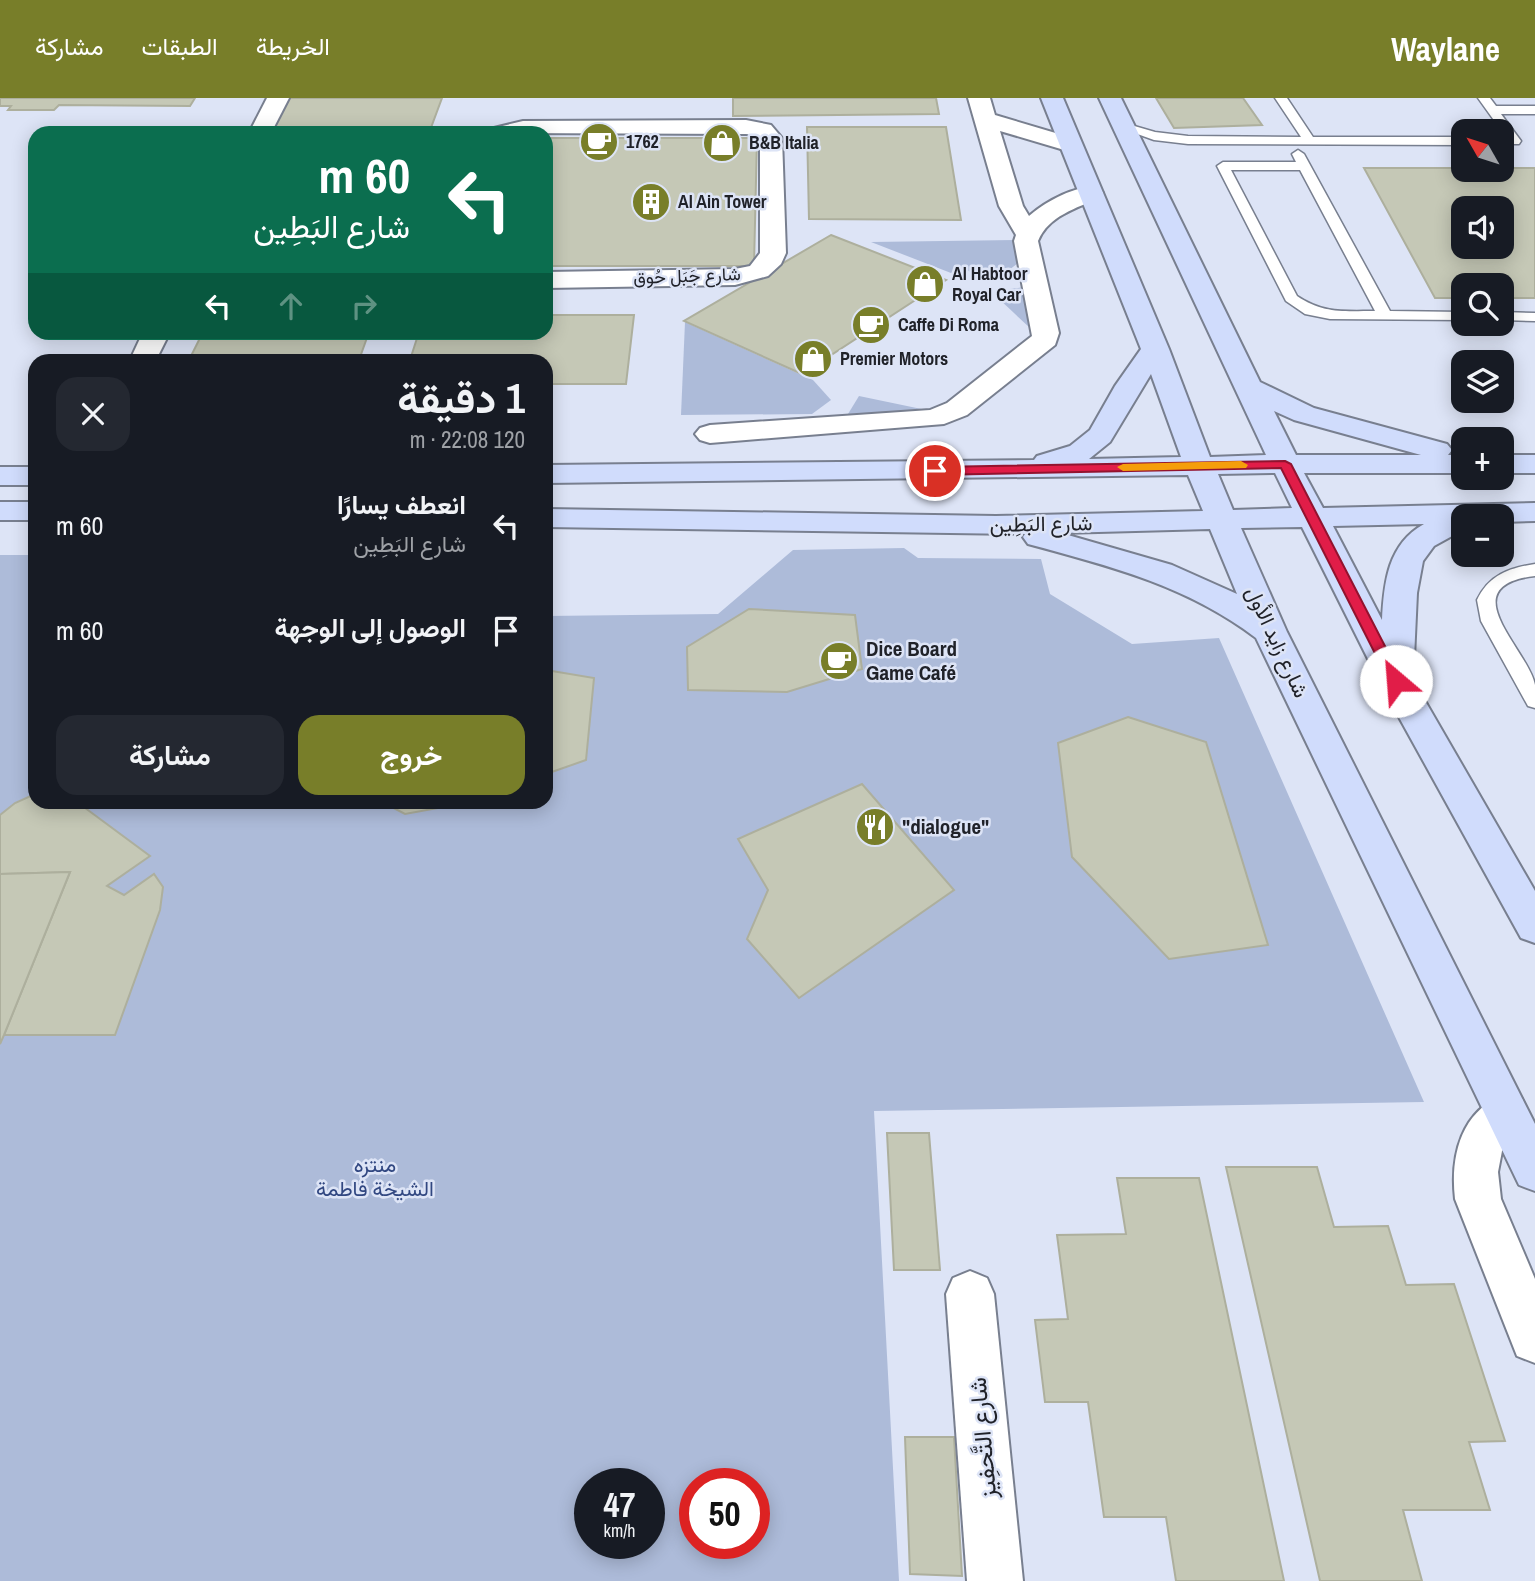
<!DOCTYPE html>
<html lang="ar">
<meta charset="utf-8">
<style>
body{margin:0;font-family:"Archivo Narrow",Vazirmatn,sans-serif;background:#242831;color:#f1f3f6;direction:rtl;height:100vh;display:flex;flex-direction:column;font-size:26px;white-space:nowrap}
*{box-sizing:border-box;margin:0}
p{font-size:23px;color:#9ea1a6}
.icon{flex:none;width:38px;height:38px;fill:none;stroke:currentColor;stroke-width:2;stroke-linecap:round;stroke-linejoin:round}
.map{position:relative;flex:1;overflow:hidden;direction:ltr}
.panel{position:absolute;left:28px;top:256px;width:525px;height:455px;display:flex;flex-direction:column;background:#171b24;border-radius:21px;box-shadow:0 4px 18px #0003;direction:rtl}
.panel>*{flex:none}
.top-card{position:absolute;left:28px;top:28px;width:525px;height:214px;border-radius:21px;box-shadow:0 4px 18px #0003;direction:rtl;background:#0b6e4f;color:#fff;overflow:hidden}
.needle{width:46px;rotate:309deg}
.tools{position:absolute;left:1451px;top:21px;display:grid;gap:14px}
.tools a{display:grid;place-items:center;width:63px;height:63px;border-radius:14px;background:#171b24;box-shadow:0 4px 18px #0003;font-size:35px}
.speed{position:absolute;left:574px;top:1370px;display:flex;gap:14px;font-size:35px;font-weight:700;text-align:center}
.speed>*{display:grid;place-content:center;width:91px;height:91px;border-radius:50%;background:#171b24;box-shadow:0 4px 18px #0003;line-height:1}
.speed small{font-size:18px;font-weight:400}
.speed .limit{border:10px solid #d22;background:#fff;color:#111}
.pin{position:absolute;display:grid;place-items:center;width:60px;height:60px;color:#fff;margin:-30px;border:4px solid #fff;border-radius:50%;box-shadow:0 2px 7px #0007}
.me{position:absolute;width:77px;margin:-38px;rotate:333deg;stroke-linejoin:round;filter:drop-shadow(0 0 5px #0008)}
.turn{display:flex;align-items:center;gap:24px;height:147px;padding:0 28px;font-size:32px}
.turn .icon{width:91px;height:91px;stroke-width:2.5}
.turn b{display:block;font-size:49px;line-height:60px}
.lanes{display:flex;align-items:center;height:66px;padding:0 28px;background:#0003;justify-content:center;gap:35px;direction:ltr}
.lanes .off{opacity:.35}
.round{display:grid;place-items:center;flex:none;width:74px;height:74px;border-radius:21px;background:#242831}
.summary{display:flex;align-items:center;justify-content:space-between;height:119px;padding:0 28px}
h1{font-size:42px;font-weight:700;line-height:52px}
.cta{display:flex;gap:14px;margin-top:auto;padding:14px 28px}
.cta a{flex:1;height:80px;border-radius:21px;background:#787e29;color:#fff;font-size:28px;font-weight:700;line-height:80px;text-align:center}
.cta a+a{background:#242831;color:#f1f3f6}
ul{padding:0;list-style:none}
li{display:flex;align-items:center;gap:21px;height:105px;padding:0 28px}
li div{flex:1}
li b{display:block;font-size:26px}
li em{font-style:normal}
header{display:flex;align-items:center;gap:42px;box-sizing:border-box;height:98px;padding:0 35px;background:#787e29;color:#fff}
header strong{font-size:33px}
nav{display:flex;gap:38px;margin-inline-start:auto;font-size:24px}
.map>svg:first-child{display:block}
</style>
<header>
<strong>Waylane</strong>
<nav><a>الخريطة</a><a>الطبقات</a><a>مشاركة</a></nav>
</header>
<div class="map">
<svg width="1535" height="1483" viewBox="0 0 1535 1483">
<rect width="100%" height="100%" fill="#dde4f6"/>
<!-- green -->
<g fill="#adbbd9" fill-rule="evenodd">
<path d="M 1015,142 L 1018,165 L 995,183 L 963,171 L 951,175 L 871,144 Z"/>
<path d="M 1025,189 L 1038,229 L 1030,230 L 998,200 L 1010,191 Z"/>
<path d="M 685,224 L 813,282 L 831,302 L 812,316 L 681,317 Z"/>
<path d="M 859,298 L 931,313 L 929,315 L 848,316 Z"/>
<path d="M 904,450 L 918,460 L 1041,461 L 1050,496 L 1132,546 L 1219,540 L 1424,1004 L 874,1013 L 899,1483 L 0,1483 L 0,457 L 28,457 L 35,465 L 35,704 L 546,704 L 546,518 L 718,516 L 793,452 ZM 590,1386 L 649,1386 L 649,1446 L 590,1446 ZM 695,1386 L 754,1386 L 754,1446 L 695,1446 Z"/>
</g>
<!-- building -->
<g fill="#c5c8b6" stroke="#adaf9d" stroke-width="2" fill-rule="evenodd">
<path d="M 0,0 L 195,0 L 190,8 L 59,7 L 54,12 L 8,12 L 11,8 L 0,8 Z"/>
<path d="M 282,0 L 442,0 L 429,35 L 265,35 Z"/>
<path d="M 733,0 L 936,0 L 939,16 L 733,18 Z"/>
<path d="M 1156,0 L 1243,0 L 1262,27 L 1174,30 Z"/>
<path d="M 807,29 L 946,29 L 961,122 L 809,121 Z"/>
<path d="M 546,40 L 757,40 L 754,168 L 546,168 Z"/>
<path d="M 1364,70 L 1535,70 L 1535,200 L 1502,200 L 1502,187 L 1463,187 L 1463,200 L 1435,200 ZM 1463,110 L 1502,110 L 1502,149 L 1463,149 Z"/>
<path d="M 831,137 L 946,182 L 802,276 L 684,223 Z"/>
<path d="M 546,217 L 634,217 L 626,286 L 546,286 L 546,262 L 410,262 L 419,234 L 546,234 Z"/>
<path d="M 203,234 L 369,234 L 359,262 L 189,262 Z"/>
<path d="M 749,511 L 855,517 L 862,571 L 787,594 L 688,592 L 687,549 Z"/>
<path d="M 546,572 L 594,580 L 586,662 L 546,676 Z"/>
<path d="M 1128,619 L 1206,644 L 1268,847 L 1169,861 L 1072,759 L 1058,645 Z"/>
<path d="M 862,686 L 954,792 L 799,900 L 747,841 L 768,792 L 738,741 Z"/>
<path d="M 35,696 L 35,704 L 77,704 L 150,758 L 107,788 L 124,797 L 154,776 L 163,789 L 160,812 L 115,937 L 4,937 L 70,774 L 0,776 L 0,717 L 15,705 Z"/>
<path d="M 382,704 L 471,704 L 405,716 Z"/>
<path d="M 70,774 L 4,937 L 0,946 L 0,776 Z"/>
<path d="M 887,1035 L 929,1035 L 940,1172 L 894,1172 Z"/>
<path d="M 1226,1069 L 1317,1069 L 1334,1129 L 1388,1128 L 1406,1187 L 1454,1186 L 1505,1343 L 1469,1344 L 1490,1412 L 1403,1412 L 1422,1483 L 1320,1483 Z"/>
<path d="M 1117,1080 L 1199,1080 L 1284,1483 L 1176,1483 L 1166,1419 L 1104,1419 L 1088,1304 L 1045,1304 L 1035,1222 L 1068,1221 L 1057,1137 L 1126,1136 Z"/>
<path d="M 905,1339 L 954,1339 L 962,1478 L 910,1476 Z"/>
</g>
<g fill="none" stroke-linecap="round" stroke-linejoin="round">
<defs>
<g id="lane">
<path d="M 1275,0 L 1287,0 L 1313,39 L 1463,39 L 1463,47 L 1188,46 L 1154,42 L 1118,29 L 1124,25 L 1155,34 L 1188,38 L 1301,39 Z"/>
<path d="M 1478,0 L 1490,0 L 1496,8 L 1535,8 L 1535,16 L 1501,16 L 1521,43 L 1519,46 L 1511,46 Z"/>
<path d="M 1298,52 L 1304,56 L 1390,213 L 1463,214 L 1463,222 L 1330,221 L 1305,216 L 1286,203 L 1217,68 L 1223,64 L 1296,64 L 1292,56 ZM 1231,72 L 1300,72 L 1375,213 C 1343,213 1324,216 1297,198 Z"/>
<path d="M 1502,214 L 1535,215 L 1535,223 L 1502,222 Z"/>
<path d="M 1535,466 L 1535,478 C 1450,488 1528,551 1535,587 C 1535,594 1535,603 1535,610 L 1528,608 L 1481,523 L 1477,502 C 1489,477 1509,470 1535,466 Z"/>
</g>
<g id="street">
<path d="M 267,0 L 289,0 L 271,35 L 249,35 Z"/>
<path d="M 968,0 L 990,0 L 995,17 L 1079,42 L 1082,47 L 1079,52 L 1071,54 L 1000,33 L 1023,108 L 1029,118 C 1045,104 1078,85 1099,90 L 1103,95 L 1099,100 C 1077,110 1048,118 1038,143 L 1059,235 L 1055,247 L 967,317 L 944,326 L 710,345 L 700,342 L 695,336 L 700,330 L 710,327 L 930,312 L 947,305 L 1032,238 L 1014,143 L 1016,137 L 999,108 Z"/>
<path d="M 746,22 L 771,27 L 782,40 L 786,155 L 781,166 L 768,178 L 735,187 L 546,190 L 546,174 L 735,171 L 750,168 L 760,155 L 760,41 L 756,37 L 746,36 L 491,35 L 494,30 L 523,23 Z"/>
<path d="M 143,234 L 170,234 L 156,262 L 130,262 Z"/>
<path d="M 1506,996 L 1522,1001 L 1528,1015 L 1522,1029 L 1502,1053 L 1498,1074 L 1501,1101 L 1535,1181 L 1535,1265 L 1517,1258 L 1455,1101 C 1450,1058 1461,1012 1506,996 Z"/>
<path d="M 970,1173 L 987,1180 L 994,1196 L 1023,1483 L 967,1483 L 946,1196 L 953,1180 Z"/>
</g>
<g id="secondary">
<path d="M 1041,0 L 1063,0 L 1169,251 L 1210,359 L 1266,357 L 1099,0 L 1121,0 L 1260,284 L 1314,310 L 1447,346 L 1452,352 L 1448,357 L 1463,357 L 1463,375 L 1304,375 L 1323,410 L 1535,405 L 1535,423 L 1502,424 L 1502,418 L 1463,418 L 1463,432 L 1434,448 L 1423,463 L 1417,495 L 1413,582 L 1535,793 L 1535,845 L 1521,840 L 1379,583 L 1302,429 L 1241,430 L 1287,534 L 1535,1026 L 1535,1093 L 1519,1087 L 1256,540 C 1188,488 1110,468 1028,446 L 1023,439 L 1025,436 L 546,429 L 546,411 L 996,418 L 1203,413 L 1188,377 L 546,385 L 546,367 L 1034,362 L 1037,358 L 1070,348 L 1090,332 L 1115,288 L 1141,251 ZM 1151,276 L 1181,359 L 1089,361 L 1110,344 ZM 1274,313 L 1294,322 L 1421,357 L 1296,357 ZM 1275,375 L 1292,410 L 1233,412 L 1218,376 ZM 1424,426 C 1388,446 1384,484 1382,522 L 1333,428 ZM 1210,431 L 1237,496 L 1172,467 L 1061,435 Z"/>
<rect x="1502" y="357" width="33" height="18"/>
<rect x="0" y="369" width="35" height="18"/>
<rect x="0" y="404" width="35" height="18"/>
</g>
</defs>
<!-- lane casing -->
<use href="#lane" stroke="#787f8f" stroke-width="3"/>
<!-- street casing -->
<use href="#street" stroke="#787f8f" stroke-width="4"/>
<!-- secondary casing -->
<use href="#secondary" stroke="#787f8f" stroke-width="4"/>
<!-- lane -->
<use href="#lane" fill="#fff" fill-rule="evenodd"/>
<!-- street -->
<use href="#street" fill="#fff" fill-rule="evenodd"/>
<!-- secondary -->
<use href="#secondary" fill="#d0dcfc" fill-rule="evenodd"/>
</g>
<!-- route -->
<path fill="#e11d48" stroke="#92132f" stroke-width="2" d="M 1285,363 L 1291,366 L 1403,583 L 1401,587 L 1396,588 L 1389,583 L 1281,370 L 935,377 L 929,373 L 935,369 Z"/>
<!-- slow -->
<path fill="#f59e0b" d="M 1241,363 L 1248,367 L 1246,370 L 1123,373 L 1117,369 L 1123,366 Z"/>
<!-- icons -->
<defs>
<symbol id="cafe-disc" viewBox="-11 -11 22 22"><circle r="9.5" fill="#787e29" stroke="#dde4f6"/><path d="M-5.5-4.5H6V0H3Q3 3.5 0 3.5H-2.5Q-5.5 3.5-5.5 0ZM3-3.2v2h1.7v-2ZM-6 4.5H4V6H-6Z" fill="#fff"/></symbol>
<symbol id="shop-disc" viewBox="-11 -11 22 22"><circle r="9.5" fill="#787e29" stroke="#dde4f6"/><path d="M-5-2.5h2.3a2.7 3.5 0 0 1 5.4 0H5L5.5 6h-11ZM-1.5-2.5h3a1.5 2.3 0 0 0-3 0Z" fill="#fff"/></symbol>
<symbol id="building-disc" viewBox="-11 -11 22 22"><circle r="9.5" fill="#787e29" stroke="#dde4f6"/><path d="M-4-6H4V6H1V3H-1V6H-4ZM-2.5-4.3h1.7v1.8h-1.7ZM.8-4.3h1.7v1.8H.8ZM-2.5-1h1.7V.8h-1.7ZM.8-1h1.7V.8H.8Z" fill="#fff"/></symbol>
<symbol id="restaurant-disc" viewBox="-11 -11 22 22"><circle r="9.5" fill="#787e29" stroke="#dde4f6"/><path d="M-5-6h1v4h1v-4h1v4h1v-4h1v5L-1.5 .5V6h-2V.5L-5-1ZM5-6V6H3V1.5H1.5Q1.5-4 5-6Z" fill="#fff"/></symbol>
</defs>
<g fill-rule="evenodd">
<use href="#cafe-disc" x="577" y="22" width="44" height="44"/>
<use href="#shop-disc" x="700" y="23" width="44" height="44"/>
<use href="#building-disc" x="629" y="82" width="44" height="44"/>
<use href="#shop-disc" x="903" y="164" width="44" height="44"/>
<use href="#cafe-disc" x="849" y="205" width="44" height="44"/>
<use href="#shop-disc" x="791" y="239" width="44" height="44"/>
<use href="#cafe-disc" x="817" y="541" width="44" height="44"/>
<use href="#restaurant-disc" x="853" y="707" width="44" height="44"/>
</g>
<g text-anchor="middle" stroke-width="5" stroke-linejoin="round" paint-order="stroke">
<!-- far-poi labels -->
<g font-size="18" font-weight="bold" fill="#202229" stroke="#dde4f6" text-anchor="start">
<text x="626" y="50">1762</text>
<text x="749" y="51">B&amp;B Italia</text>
<text x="678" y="110">Al Ain Tower</text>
<text x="952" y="182">Al Habtoor<tspan x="952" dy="21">Royal Car</tspan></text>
<text x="898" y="233">Caffe Di Roma</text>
<text x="840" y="267">Premier Motors</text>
</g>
<!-- far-street labels -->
<g font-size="18" fill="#202229" stroke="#dde4f6">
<text transform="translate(687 178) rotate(-2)" y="6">شارع جَبَل حُوق</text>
</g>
<!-- street labels -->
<g font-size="21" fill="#202229" stroke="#dde4f6">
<text transform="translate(1041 426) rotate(-1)" y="7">شارع البَطِين</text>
<text transform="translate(1277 544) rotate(65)" y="7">شارع زايد الأول</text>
</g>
<!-- poi labels -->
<g font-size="21" font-weight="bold" fill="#202229" stroke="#dde4f6" text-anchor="start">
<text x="866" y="558">Dice Board<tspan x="866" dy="24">Game Café</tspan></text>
<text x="902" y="736">"dialogue"</text>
</g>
<!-- park labels -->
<g font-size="21" fill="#314781" stroke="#dde4f6">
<text x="375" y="1074">منتزه<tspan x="375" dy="24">الشيخة فاطمة</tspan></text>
</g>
<!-- near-street labels -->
<g font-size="24" fill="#202229" stroke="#dde4f6">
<text transform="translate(983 1340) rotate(-95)" y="8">شارع التَّحفِيز</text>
</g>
</g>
</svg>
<div class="tools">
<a><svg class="needle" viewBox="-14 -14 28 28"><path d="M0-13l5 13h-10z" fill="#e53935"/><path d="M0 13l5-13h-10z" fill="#9ea1a6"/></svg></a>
<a><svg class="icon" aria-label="sound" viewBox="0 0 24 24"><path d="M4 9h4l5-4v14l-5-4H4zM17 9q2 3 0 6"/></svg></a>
<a><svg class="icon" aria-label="search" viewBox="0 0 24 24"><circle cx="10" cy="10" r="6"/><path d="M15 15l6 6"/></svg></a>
<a><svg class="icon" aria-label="layers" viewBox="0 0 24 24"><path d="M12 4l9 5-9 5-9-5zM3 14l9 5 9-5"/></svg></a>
<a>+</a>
<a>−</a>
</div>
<div class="speed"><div>47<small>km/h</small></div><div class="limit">50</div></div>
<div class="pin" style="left:935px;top:373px;background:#d93025"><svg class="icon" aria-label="arrive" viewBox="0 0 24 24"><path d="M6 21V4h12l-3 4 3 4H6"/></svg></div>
<svg class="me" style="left:1396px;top:583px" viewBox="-20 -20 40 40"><circle r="19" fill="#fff"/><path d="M0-13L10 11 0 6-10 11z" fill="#e11d48"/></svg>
<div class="top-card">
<div class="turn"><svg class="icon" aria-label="left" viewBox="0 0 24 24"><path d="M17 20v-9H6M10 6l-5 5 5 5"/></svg><div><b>60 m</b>شارع البَطِين</div></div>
<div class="lanes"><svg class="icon" aria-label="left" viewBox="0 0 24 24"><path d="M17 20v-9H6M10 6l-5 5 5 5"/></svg><svg class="icon off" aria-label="ahead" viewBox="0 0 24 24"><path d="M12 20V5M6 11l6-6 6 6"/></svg><svg class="icon off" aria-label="right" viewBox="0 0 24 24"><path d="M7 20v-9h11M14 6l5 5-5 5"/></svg></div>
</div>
<section class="panel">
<div class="summary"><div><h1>1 دقيقة</h1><p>120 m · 22:08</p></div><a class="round"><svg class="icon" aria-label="close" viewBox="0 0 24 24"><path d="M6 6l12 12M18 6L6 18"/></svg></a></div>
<ul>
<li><svg class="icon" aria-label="left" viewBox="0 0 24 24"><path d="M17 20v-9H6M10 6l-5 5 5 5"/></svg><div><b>انعطف يسارًا</b><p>شارع البَطِين</p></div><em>60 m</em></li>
<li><svg class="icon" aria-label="arrive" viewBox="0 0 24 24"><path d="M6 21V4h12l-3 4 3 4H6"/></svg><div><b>الوصول إلى الوجهة</b></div><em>60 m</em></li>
</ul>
<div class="cta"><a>خروج</a><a>مشاركة</a></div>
</section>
</div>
